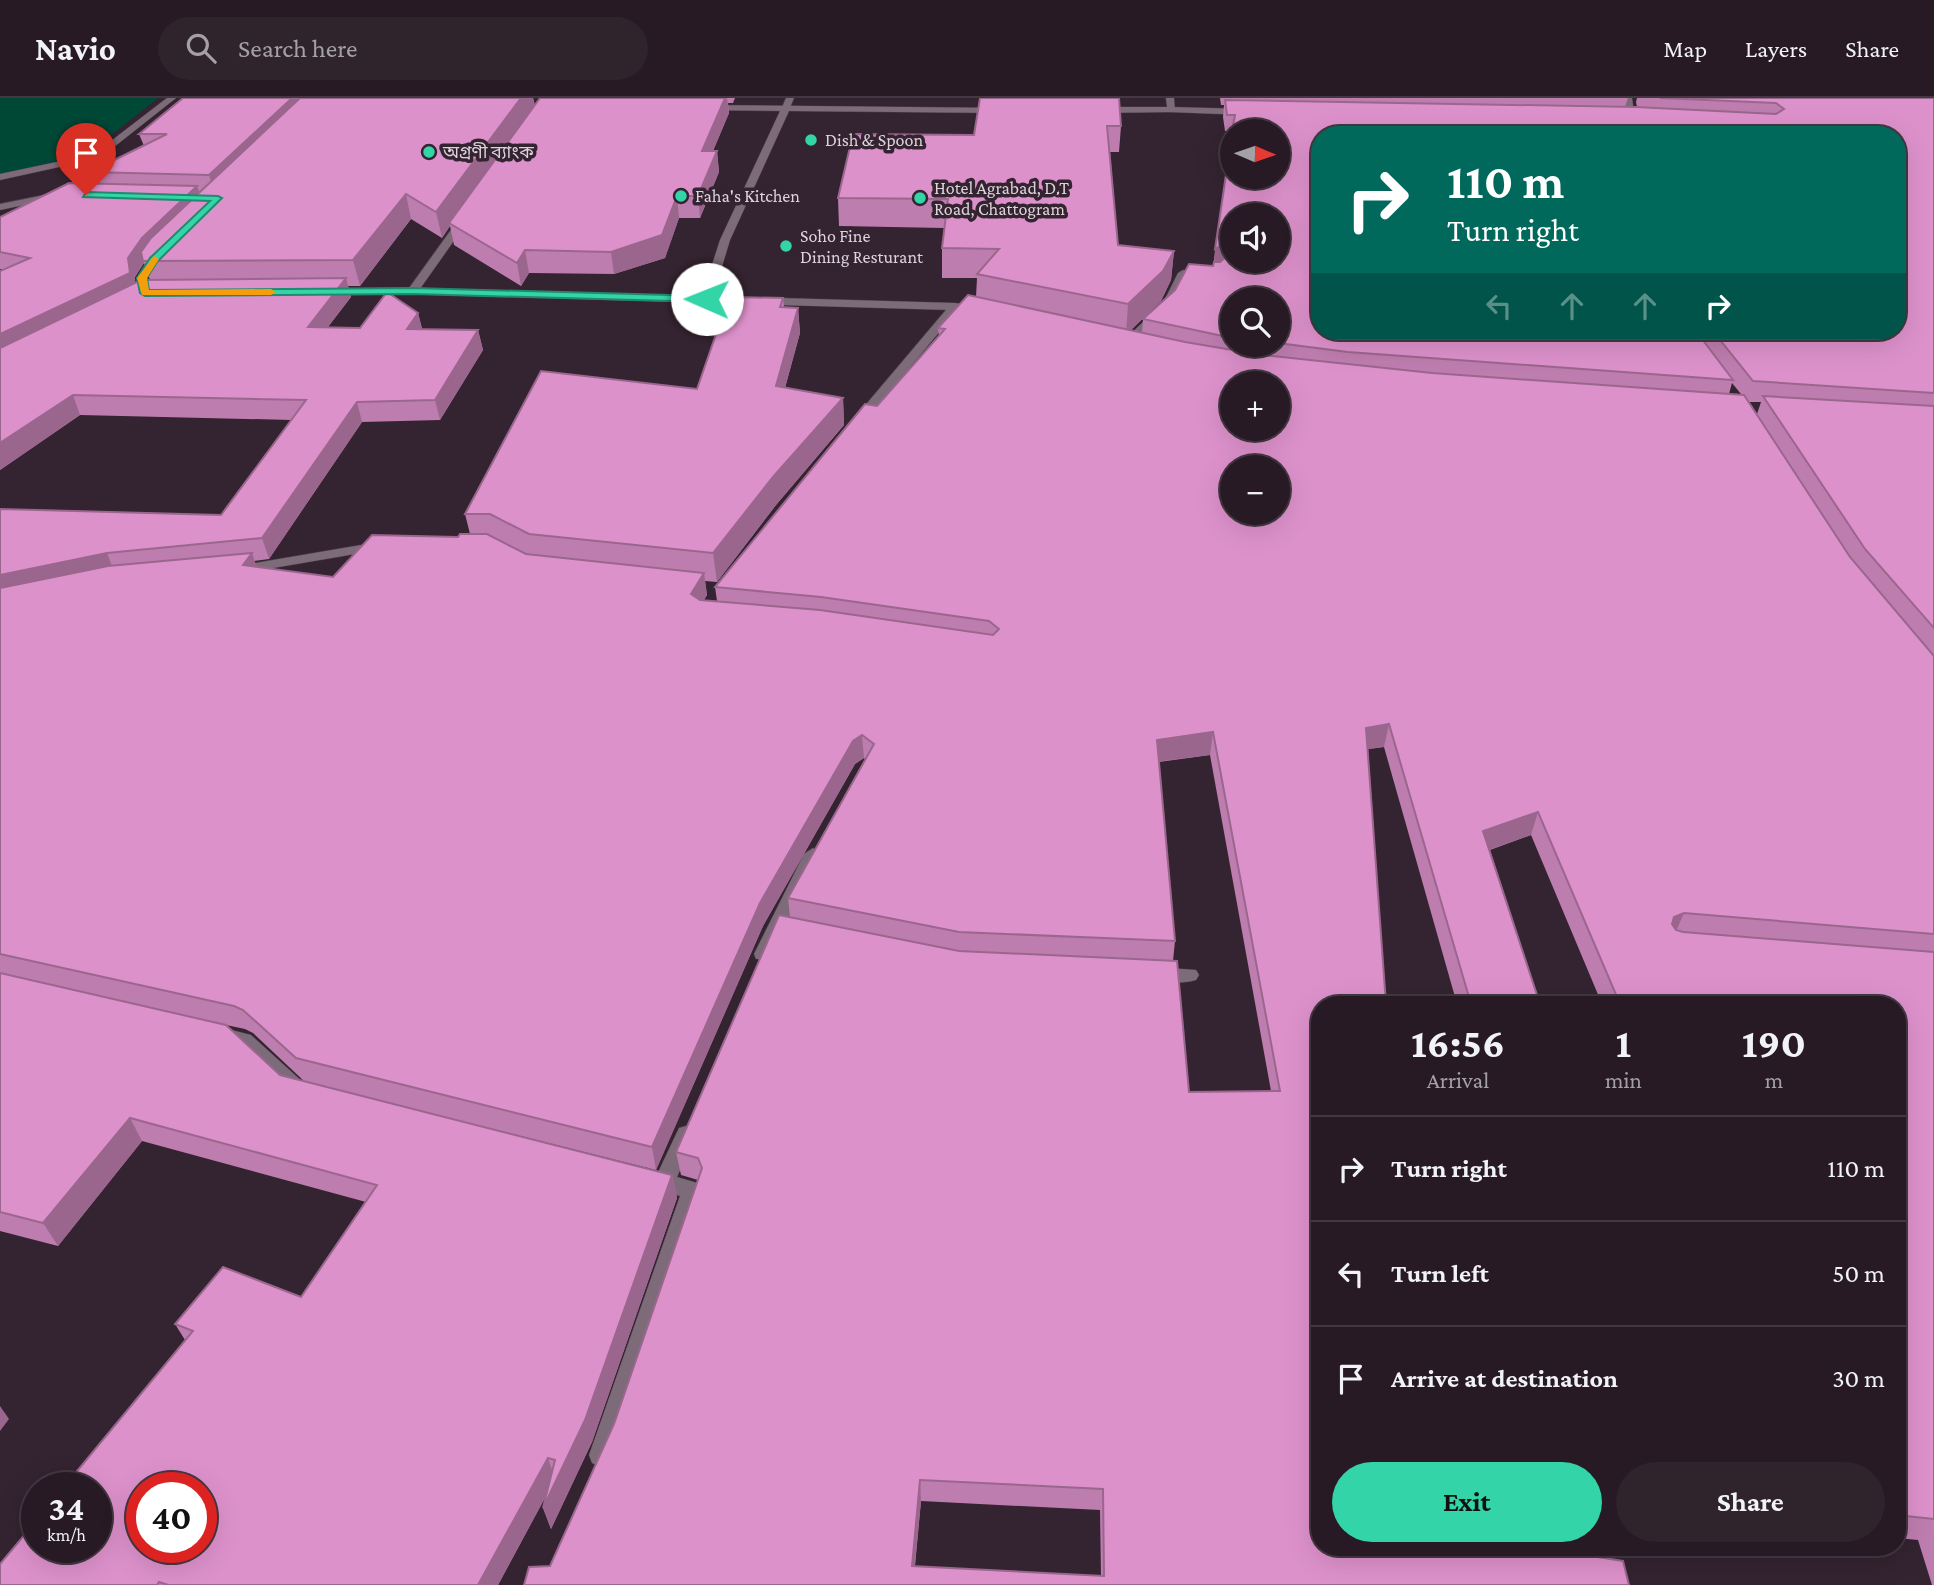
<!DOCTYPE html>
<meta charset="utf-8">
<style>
body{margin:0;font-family:"Crimson Pro","Noto Sans Bengali",serif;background:#2f232c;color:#f1f3f6;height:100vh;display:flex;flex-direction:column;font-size:26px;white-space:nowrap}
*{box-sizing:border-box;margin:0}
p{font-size:23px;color:#a4a1a6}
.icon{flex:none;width:38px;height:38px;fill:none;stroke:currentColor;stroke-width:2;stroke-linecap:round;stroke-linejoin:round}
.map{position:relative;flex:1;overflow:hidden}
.side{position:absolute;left:1311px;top:898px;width:595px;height:560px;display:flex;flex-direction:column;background:#271a24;border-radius:28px;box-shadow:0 7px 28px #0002,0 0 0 2px #433841}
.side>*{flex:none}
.guide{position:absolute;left:1311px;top:28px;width:595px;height:214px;border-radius:28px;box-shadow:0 7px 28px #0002,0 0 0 2px #433841;background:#00695c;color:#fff;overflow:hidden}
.needle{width:46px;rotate:92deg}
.fabs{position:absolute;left:1220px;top:21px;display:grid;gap:14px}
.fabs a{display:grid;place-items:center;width:70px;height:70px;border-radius:50%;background:#271a24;box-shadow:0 7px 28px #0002,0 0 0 2px #433841;font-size:35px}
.speed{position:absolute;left:21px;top:1374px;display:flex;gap:14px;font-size:35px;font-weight:700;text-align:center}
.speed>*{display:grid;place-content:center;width:91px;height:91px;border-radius:50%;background:#271a24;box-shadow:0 7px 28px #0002,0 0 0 2px #433841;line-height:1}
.speed small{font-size:18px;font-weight:400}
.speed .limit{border:10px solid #d22;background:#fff;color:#111}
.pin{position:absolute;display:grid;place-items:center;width:60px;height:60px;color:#fff;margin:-72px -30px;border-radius:50% 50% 50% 0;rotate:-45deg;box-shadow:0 0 7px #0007}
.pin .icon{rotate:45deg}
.me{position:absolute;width:77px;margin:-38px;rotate:271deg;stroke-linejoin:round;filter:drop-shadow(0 0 5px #0008)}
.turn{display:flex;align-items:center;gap:24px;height:147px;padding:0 21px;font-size:32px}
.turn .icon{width:91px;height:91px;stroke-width:2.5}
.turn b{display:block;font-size:49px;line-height:60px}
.lanes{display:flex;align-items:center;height:66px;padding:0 21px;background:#0003;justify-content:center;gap:35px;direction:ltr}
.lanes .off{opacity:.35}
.eta{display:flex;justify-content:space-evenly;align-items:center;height:119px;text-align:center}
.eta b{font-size:42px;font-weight:700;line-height:49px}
.primary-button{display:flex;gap:14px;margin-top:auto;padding:14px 21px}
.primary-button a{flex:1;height:80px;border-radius:42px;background:#33d4a8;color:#111;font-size:28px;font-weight:700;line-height:80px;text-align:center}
.primary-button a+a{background:#2f232c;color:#f1f3f6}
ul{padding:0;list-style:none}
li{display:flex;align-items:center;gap:21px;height:105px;padding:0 21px;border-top:2px solid #433841}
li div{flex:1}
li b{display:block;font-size:26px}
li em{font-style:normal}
header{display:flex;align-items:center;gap:42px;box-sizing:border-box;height:98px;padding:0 35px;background:#271a24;border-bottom:2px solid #433841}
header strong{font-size:33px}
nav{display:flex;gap:38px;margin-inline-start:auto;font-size:24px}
.search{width:490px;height:63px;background:#2f232c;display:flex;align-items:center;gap:18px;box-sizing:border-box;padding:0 24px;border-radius:38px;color:#a4a1a6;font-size:26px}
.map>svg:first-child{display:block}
</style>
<header>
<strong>Navio</strong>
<div class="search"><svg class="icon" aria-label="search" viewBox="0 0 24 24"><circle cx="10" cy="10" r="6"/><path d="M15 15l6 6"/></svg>Search here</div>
<nav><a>Map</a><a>Layers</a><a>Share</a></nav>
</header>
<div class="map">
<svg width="1934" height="1487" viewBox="0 0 1934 1487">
<rect width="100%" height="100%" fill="#342330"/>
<!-- water -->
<path fill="#004836" d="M 0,0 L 158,0 L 96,49 L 77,58 L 0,77 Z"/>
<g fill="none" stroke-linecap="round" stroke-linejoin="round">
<defs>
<g id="street">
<path d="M 167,0 L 176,0 L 100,60 L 0,82 L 0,76 L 94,56 Z"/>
<path d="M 786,0 L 794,0 L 789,12 L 785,15 L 781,12 Z"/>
<path d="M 1624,0 L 1632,0 L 1635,22 L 1628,20 Z"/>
<path d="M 1172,9 L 1245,11 L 1249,14 L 1245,17 L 1169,14 Z"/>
<path d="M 64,93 L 67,94 L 67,98 L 0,112 L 0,106 Z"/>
<path d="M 461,118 L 470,120 L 417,195 L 409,195 L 407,193 Z"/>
<path d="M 156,154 L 165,156 L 147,180 L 151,195 L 141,197 L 137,180 Z"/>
<path d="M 1183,172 L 1213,178 L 1208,181 L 1187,179 L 1172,209 L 1131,247 L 1123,247 L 1123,243 L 1163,205 L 1178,175 Z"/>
<path d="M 951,206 L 961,208 L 860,329 L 852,329 L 852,323 Z"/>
<path d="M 361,447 L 380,447 L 387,451 L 380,455 L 361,455 L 238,476 L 231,472 L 238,468 Z"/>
<path d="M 813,750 L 822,756 L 772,856 L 770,861 L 756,861 L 754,856 L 804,756 Z"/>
<path d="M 1154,869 L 1196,872 L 1199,877 L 1196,882 C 1182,886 1161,885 1147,881 L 1144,876 L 1147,871 Z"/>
<path d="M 220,929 L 251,937 L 305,986 L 308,992 L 305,998 L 298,1000 L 291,998 L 238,948 L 213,941 L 210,936 L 213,931 Z"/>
<path d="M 686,1028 L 693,1030 L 696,1036 L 677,1079 L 701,1086 L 704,1092 L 613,1357 L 610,1365 L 601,1369 L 592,1365 L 589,1357 L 680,1098 L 656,1091 L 653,1085 L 679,1030 Z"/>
</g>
<g id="secondary">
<path d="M 1166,0 L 1174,0 L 1175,14 L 1096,15 L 1092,12 L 1096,9 L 1167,9 Z"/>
<path d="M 704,7 L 1005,10 L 1002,15 L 789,13 L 730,142 L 713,198 L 955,205 L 984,209 L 984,213 L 413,196 L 326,197 L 320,194 L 326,191 L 413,190 L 702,198 L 720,142 L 780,13 L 701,12 Z"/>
</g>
</defs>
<!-- street casing -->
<use href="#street" stroke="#4e404b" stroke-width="1"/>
<!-- secondary casing -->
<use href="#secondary" stroke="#4e404b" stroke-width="1"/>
<!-- street -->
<use href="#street" fill="#7e6b79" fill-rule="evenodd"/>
<!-- secondary -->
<use href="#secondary" fill="#7e6b79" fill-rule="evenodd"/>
</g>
<!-- wall -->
<path fill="#be7daf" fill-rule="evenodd" d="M 183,0 L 533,0 L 535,7 L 540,0 L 735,0 L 733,5 L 728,5 L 729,15 L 713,53 L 717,53 L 719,74 L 700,120 L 679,120 L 665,160 L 614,176 L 529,175 L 521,188 L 454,147 L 450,128 L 442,140 L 411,121 L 360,188 L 348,188 L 351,199 L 328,229 L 360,230 L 387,194 L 418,215 L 422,231 L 478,232 L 483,252 L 440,322 L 362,324 L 269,461 L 254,463 L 257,469 L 333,479 L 372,437 L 458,439 L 460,436 L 470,436 L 465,416 L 541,273 L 697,291 L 729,199 L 783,200 L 784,209 L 798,210 L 800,235 L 785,290 L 843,300 L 844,327 L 776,407 L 717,484 L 705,483 L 707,497 L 704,502 L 717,503 L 715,489 L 861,311 L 865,306 L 877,308 L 939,238 L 938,230 L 968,197 L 976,199 L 977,180 L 942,180 L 942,150 L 944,130 L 839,128 L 838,100 L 853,36 L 974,37 L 980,0 L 1119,0 L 1121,28 L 1119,54 L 1110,54 L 1118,147 L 1174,153 L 1171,182 L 1161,203 L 1131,232 L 1142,235 L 1143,221 L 1175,192 L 1189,166 L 1213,168 L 1232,36 L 1232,79 L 1278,79 L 1278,33 L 1225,33 L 1223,19 L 1224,7 L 1221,7 L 1220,0 L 1628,0 L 1625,9 L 1637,9 L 1636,4 L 1637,0 L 1934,0 L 1934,1487 L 1932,1487 L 1918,1442 L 1897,1440 L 1897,906 L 1602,906 L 1531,737 L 1490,752 L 1540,906 L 1457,906 L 1384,649 L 1368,651 L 1386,906 L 1320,906 L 1320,1449 L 1533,1449 L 1623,1463 L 1629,1487 L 524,1487 L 529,1469 L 550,1468 L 614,1326 L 698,1082 L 681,1077 L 676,1054 L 779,817 L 790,819 L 788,800 L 865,661 L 864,660 L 855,666 L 763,828 L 656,1072 L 305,984 L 253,935 L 245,931 L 226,927 L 280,977 L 672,1077 L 677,1100 L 592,1344 L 551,1431 L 543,1410 L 546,1398 L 498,1487 L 0,1487 L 0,1466 L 37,1422 L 37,1449 L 96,1449 L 96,1390 L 63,1390 L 185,1242 L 175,1226 L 223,1169 L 301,1199 L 366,1104 L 142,1043 L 58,1148 L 0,1133 L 0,411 L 221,417 L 291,322 L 80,317 L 0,372 L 0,173 L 4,172 L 0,171 L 0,119 L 69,85 L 94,85 L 90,74 L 144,48 L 139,36 ZM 1320,37 L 1897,37 L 1897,233 L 1320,233 ZM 1232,117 L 1278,117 L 1278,163 L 1232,163 ZM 144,165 L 150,182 L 141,182 L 135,185 L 135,179 ZM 1232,201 L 1278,201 L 1278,247 L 1232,247 ZM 1232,285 L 1278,285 L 1278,331 L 1232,331 ZM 1732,285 L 1741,296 L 1729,296 ZM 1748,304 L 1761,304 L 1757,316 ZM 1232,369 L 1278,369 L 1278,415 L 1232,415 ZM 1210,657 L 1271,993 L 1189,994 L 1177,863 L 1173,863 L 1175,843 L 1159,664 ZM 142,1390 L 201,1390 L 201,1449 L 142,1449 ZM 921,1403 L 1100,1412 L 1101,1478 L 915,1468 Z"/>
<!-- shaded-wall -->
<g fill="#9b668e">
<path d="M 292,0 L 313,0 L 214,94 L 209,77 Z"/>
<path d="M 521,0 L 533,0 L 535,10 L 449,125 L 450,128 L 442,140 L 436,114 Z"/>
<path d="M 725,0 L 727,0 L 729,15 L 704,74 L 702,53 Z"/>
<path d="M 717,53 L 719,74 L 700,120 L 698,98 Z"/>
<path d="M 197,88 L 203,105 L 143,163 L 144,165 L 135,179 L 136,193 L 0,259 L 0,236 L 128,160 L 142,140 Z"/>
<path d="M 406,96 L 411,121 L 360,188 L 353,162 Z"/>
<path d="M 677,98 L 679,120 L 665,160 L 614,176 L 611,154 Z"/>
<path d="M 1228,143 L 1226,161 L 1214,169 L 1215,151 Z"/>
<path d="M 525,152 L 529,175 L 521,188 L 517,165 Z"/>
<path d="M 1174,153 L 1171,182 L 1161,203 L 1126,237 L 1128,206 Z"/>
<path d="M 346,180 L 351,199 L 313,248 L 308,229 Z"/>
<path d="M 798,210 L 800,235 L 778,315 L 776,288 Z"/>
<path d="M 418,215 L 423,234 L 407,231 Z"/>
<path d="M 478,232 L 483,252 L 440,322 L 435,302 Z"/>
<path d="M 73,297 L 80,317 L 0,372 L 0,345 Z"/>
<path d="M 843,300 L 844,327 L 776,407 L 717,484 L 713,455 L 773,379 Z"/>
<path d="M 357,304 L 362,324 L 269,461 L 262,440 Z"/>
<path d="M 107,455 L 115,476 L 0,501 L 0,477 Z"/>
<path d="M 252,455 L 259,476 L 243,467 Z"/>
<path d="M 704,475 L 707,497 L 693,518 L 691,496 Z"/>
<path d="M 1389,626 L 1384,649 L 1362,652 L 1366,630 Z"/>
<path d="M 1213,634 L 1210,657 L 1155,664 L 1157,642 Z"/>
<path d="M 862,637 L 864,660 L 855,666 L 763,828 L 656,1072 L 652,1049 L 760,805 L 853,643 Z"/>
<path d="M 1538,714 L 1531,737 L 1477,756 L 1483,733 Z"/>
<path d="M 1684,815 L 1674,838 L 1665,842 L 1674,819 Z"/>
<path d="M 130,1020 L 142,1043 L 58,1148 L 43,1125 Z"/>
<path d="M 672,1077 L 677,1100 L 592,1344 L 551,1431 L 543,1410 Z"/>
<path d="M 0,1308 L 9,1321 L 0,1333 Z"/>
<path d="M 548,1360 L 555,1381 L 498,1487 L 478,1487 Z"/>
<path d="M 920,1382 L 921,1403 L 913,1487 L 912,1468 Z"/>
</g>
<!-- building -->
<g fill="#dd91cb" stroke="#9b668e" stroke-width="2" fill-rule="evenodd">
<path d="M 183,0 L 292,0 L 209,77 L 90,74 L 167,36 L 139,36 Z"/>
<path d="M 300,0 L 521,0 L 436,114 L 406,96 L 353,162 L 143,163 L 141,154 L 151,140 Z"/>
<path d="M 540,0 L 725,0 L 702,53 L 717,53 L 698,98 L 677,98 L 662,137 L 611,154 L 525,152 L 517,165 L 449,125 Z"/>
<path d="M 980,0 L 1119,0 L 1121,28 L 1107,28 L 1118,147 L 1174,153 L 1163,173 L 1128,206 L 977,176 L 999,151 L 942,150 L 948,101 L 838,100 L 853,36 L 974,37 Z"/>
<path d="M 1660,0 L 1934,0 L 1934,295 L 1753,283 L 1713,233 L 1897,233 L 1897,37 L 1320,37 L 1320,233 L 1696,233 L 1733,282 L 1348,254 L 1278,245 L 1278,201 L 1232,201 L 1232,240 L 1143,221 L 1175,192 L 1189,166 L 1213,168 L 1214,164 L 1220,164 L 1232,153 L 1232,163 L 1278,163 L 1278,117 L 1232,117 L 1232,145 L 1228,143 L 1215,151 L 1232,36 L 1232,79 L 1278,79 L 1278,33 L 1232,33 L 1235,17 L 1227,17 L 1225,2 L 1636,9 L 1776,16 L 1784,11 L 1776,5 Z"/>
<path d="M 69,85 L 197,88 L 142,140 L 128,160 L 130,175 L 0,236 L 0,173 L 30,160 L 0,154 L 0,119 Z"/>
<path d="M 346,180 L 308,229 L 360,230 L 387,194 L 418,215 L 407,231 L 478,232 L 435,302 L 357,304 L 262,440 L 107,455 L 0,477 L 0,411 L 221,417 L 306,302 L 73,297 L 0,345 L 0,250 L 141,182 Z"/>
<path d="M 968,197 L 1185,244 L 1262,257 L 1432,275 L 1744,297 L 1850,459 L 1934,558 L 1934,836 L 1684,815 L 1674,819 L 1672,826 L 1676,832 L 1683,834 L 1934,854 L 1934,1421 L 1897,1417 L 1897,906 L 1620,906 L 1538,714 L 1483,733 L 1540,906 L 1471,906 L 1389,626 L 1366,630 L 1386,906 L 1320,906 L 1320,1449 L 1533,1449 L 1623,1463 L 1629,1487 L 524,1487 L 529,1469 L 550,1468 L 614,1326 L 702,1070 L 698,1060 L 676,1054 L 779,817 L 959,853 L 1177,863 L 1189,994 L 1280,993 L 1213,634 L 1157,642 L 1175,843 L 959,834 L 788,800 L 874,646 L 862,637 L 853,643 L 760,805 L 652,1049 L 296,960 L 243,912 L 234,908 L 0,856 L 0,490 L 108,468 L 252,455 L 243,467 L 333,479 L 372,437 L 458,439 L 460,436 L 487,436 L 526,456 L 704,475 L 691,496 L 700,502 L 820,512 L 993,537 L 999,531 L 989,523 L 821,499 L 715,489 L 861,311 L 865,306 L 877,308 L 945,231 L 938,230 ZM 1232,285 L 1278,285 L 1278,331 L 1232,331 ZM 1232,369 L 1278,369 L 1278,415 L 1232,415 ZM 920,1382 L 1103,1391 L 1104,1478 L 912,1468 Z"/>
<path d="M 729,199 L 783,200 L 780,209 L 798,210 L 776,288 L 843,300 L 773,379 L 713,455 L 529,436 L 490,416 L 465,416 L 541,273 L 697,291 Z"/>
<path d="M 1763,298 L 1934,308 L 1934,530 L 1865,451 Z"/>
<path d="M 0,875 L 226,927 L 280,977 L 672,1077 L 585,1322 L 543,1410 L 555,1362 L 548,1360 L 478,1487 L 168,1487 L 159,1484 L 157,1487 L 0,1487 L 0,1466 L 37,1422 L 37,1449 L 96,1449 L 96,1390 L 63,1390 L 193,1233 L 175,1226 L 223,1169 L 301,1199 L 377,1087 L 130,1020 L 43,1125 L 0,1114 ZM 142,1390 L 201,1390 L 201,1449 L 142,1449 Z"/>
</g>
<!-- route -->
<path fill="#33d4a8" stroke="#218a6d" stroke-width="2" d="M 86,94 L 218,98 L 222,100 L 157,164 L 147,180 L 149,192 L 413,190 L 707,198 L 712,201 L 707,204 L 413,196 L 145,198 L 140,195 L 137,180 L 150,160 L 210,103 L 83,99 Z"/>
<!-- slow -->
<path fill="#f59e0b" d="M 154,158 L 159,161 L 147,180 L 149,192 L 271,191 L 276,194 L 271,197 L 142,197 L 137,180 Z"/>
<!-- markers -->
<g fill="#33d4a8" stroke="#342330" stroke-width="2.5">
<circle cx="811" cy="42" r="7"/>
<circle cx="429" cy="54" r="7"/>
<circle cx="681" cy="98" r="7"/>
<circle cx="920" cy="100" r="7"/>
<circle cx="786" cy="148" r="7"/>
</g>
<g text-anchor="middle" stroke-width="7" stroke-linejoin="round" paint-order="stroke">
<!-- far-poi labels -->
<g font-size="18" fill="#ded3db" stroke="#342330" text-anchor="start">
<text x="825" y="48">Dish &amp; Spoon</text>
<text x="443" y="60">অগ্রণী ব্যাংক</text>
<text x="934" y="96">Hotel Agrabad, D.T<tspan x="934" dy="21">Road, Chattogram</tspan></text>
<text x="695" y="104">Faha's Kitchen</text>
<text x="800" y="144">Soho Fine<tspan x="800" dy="21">Dining Resturant</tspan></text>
</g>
</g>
</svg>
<div class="fabs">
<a><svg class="needle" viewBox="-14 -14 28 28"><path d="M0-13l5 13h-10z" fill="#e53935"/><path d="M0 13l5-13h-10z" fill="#a4a1a6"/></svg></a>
<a><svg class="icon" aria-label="sound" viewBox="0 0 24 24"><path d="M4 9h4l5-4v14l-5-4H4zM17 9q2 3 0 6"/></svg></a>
<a><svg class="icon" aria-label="search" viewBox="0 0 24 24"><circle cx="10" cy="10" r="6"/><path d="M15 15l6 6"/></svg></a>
<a>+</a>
<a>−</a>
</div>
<div class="speed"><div>34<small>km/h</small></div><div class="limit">40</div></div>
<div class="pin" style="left:86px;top:97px;background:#d93025"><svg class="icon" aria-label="arrive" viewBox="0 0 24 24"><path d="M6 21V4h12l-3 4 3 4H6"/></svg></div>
<svg class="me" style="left:707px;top:201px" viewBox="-20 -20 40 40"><circle r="19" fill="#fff"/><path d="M0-13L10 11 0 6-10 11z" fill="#33d4a8"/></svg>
<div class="guide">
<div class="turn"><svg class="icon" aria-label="right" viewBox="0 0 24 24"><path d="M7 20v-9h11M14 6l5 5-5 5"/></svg><div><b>110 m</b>Turn right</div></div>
<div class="lanes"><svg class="icon off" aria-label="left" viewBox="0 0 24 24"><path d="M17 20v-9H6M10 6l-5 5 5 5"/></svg><svg class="icon off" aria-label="ahead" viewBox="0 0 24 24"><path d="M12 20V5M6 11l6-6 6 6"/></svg><svg class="icon off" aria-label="ahead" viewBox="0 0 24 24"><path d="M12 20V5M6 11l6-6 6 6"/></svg><svg class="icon" aria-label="right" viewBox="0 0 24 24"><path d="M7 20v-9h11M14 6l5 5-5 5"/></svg></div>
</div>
<section class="side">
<div class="eta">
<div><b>16:56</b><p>Arrival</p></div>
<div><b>1</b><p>min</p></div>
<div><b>190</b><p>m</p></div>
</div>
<ul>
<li><svg class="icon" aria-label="right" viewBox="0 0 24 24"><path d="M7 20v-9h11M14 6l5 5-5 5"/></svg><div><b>Turn right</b></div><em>110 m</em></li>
<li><svg class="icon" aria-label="left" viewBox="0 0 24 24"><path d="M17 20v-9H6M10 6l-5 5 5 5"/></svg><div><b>Turn left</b></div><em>50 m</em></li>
<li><svg class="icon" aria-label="arrive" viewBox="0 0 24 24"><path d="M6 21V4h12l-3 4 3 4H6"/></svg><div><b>Arrive at destination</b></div><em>30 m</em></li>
</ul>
<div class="primary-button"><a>Exit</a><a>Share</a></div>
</section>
</div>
